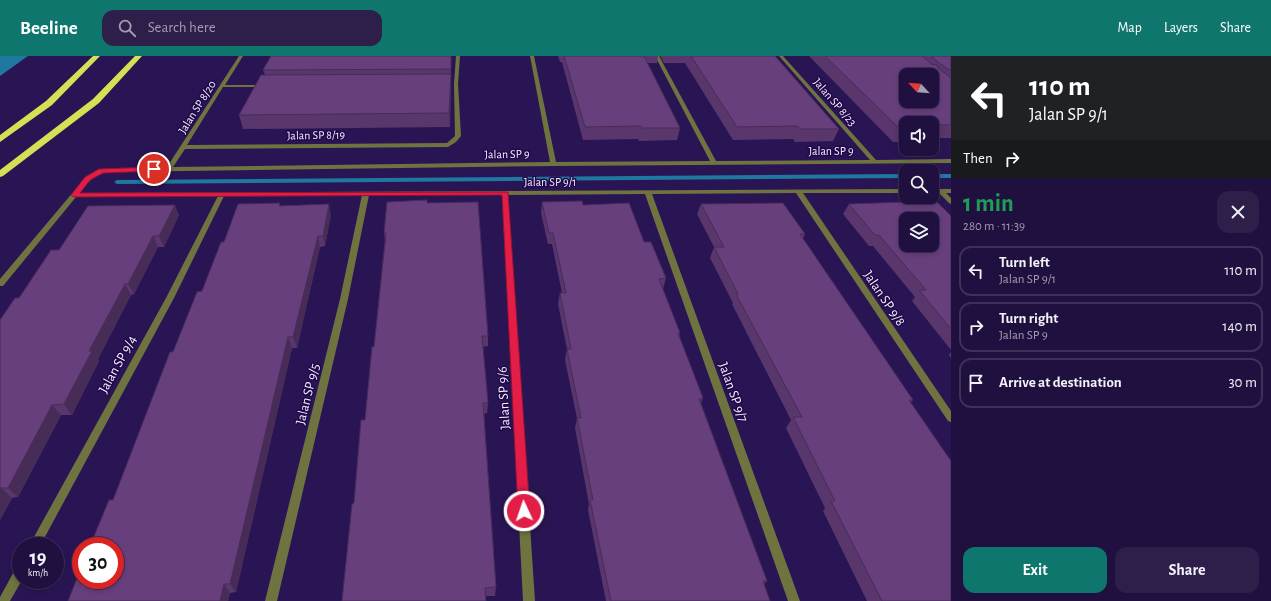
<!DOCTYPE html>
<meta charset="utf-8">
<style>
body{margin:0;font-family:"Alegreya Sans",sans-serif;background:#2d1e4a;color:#f1f3f6;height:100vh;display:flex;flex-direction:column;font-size:15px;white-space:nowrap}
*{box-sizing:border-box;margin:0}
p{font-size:13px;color:#a29db0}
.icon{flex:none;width:22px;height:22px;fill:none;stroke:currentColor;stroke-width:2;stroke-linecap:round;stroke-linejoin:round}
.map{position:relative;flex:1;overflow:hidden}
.panel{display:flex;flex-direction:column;background:#20103f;width:320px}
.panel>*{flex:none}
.guide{background:#202124;color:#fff;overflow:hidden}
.needle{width:26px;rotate:296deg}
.buttons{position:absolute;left:899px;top:12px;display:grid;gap:8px}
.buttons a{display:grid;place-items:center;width:40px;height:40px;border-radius:8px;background:#20103f;box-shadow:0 2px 6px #0003,0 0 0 1px #3d3059;font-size:20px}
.speed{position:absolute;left:12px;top:481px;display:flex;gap:8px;font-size:20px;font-weight:700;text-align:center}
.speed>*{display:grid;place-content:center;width:52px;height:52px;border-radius:50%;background:#20103f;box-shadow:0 2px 6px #0003,0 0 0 1px #3d3059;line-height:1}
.speed small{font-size:10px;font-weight:400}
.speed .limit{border:6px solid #d22;background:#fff;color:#111}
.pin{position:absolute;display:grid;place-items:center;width:34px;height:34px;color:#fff;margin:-17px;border:2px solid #fff;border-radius:50%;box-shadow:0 1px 4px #0007}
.me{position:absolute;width:44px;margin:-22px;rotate:357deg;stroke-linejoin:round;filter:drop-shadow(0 0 3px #0008)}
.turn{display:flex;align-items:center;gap:14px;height:84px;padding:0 12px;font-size:18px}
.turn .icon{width:52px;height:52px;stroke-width:2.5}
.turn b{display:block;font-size:28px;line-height:34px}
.then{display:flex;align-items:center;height:38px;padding:0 12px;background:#0003;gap:8px;font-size:15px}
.round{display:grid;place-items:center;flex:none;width:42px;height:42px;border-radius:12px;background:#2d1e4a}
.overview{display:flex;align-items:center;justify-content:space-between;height:68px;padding:0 12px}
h1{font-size:24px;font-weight:600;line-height:30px;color:#1e9e55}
.action{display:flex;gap:8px;margin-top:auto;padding:8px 12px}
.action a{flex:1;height:46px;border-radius:12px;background:#0f766e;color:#fff;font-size:16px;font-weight:600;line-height:46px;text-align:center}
.action a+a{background:#2d1e4a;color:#f1f3f6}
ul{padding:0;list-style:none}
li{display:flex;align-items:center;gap:12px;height:50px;margin:0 8px 6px;padding:0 4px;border:2px solid #3d3059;border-radius:12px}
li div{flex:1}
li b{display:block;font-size:15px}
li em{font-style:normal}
header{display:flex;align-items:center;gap:24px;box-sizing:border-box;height:56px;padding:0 20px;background:#0f766e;color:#fff}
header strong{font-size:19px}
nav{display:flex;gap:22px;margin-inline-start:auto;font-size:14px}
.search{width:280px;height:36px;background:#2d1e4a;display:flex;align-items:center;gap:10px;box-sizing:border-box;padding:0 14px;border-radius:12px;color:#a29db0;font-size:15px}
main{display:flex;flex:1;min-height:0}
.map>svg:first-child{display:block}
</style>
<header>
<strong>Beeline</strong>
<div class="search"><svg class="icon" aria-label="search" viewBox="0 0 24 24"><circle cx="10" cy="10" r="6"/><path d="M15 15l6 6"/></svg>Search here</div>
<nav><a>Map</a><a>Layers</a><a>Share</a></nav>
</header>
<main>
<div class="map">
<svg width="951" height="545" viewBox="0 0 951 545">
<rect width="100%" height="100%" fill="#2a1554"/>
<!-- water -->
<path fill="#1f789f" d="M 0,0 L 28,0 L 0,20 Z"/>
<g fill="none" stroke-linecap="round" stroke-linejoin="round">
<!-- stream -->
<g fill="#1f789f" fill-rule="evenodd">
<path d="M 906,118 L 906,122 L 117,128 L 114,126 L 117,124 Z"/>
<rect x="932" y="118" width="19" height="4"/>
</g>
<!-- minor -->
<g fill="#6f7340" fill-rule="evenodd">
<path d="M 239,0 L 243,0 L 225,29 L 265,29 L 267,30 L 265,31 L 223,31 L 187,89 L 447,87 L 455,80 L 454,28 L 456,0 L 460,0 L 458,28 L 461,80 L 456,86 L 448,91 L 185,93 L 173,111 L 550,106 L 530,0 L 534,0 L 556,106 L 710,105 L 655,0 L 659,0 L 716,105 L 870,104 L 779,0 L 783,0 L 876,104 L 951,103 L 951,107 L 553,110 L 109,116 C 95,118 87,127 79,137 L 906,133 L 906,137 L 803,137 L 951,355 L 951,366 L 948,365 L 796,137 L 652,138 L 800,545 L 788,545 L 645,138 L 508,139 L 535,545 L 523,545 L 502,139 L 369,139 L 348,243 L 277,545 L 265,545 L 340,243 L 362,139 L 224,140 L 174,242 L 40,490 L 29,490 L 166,242 L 218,140 L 76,141 L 3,230 L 0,230 L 0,223 L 85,122 L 101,113 L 167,111 Z"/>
<path d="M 932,133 L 951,133 L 951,137 L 946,137 L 951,142 L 951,148 L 949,147 L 939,137 L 932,137 Z"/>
<path d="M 21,508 L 22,524 L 10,545 L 0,545 L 0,541 L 17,510 Z"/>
</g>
<!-- motorway -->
<g fill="#d6e054" fill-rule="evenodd">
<path d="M 93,0 L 100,0 L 52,49 L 0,86 L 0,79 L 46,45 Z"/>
<path d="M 135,0 L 142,0 L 99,47 L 3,120 L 0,121 L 0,114 L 93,43 Z"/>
</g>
</g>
<!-- wall -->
<g fill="#59366c">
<path d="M 271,0 L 451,0 L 451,26 L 450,71 L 243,73 L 239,59 L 265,19 L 263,14 Z"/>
<path d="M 558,0 L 658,0 L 657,7 L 647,7 L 680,72 L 677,84 L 639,85 L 638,83 L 583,84 L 562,6 L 560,6 Z"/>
<path d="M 660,0 L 775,0 L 839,73 L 833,85 L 795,86 L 793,83 L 733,84 L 685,7 L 664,7 Z"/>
<path d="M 809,0 L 951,0 L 951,82 L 932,82 L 932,83 L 932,67 L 906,67 L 906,86 L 893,86 Z"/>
<path d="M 542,146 L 583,149 L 644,186 L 666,222 L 663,233 L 680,277 L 679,281 L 703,342 L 701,347 L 767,525 L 764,528 L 770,545 L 606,545 L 588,454 L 589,448 L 575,372 L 577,362 L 565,304 L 567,293 L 558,248 L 560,237 L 562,237 L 552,188 L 548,188 L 541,157 Z"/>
<path d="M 280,147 L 280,150 L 331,159 L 325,190 L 320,191 L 297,292 L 292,292 L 236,536 L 230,537 L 228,545 L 68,545 L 113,444 L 173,296 L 202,235 Z"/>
<path d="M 427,147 L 488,280 L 488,290 L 483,291 L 488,347 L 487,357 L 484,358 L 496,531 L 495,540 L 486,540 L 354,447 L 365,364 L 374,291 L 385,185 L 384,177 Z"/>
<path d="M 701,148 L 805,178 L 803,183 L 913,344 L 911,346 L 951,545 L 867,545 L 823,455 L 825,452 L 786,372 L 791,364 L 732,248 L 733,247 L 710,202 L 714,191 L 697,158 Z"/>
<path d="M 849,148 L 951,160 L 951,294 L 912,245 L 915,241 L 873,190 L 869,190 L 843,158 Z"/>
<path d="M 179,159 L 164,191 L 158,191 L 134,238 L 131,239 L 98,303 L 99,305 L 72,359 L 61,359 L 18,441 L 12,442 L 0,464 L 0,264 L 59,194 Z"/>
<path d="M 951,296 L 951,302 L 949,299 Z"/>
</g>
<!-- shaded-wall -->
<g fill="#482c58">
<path d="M 451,18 L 451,31 L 450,71 L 449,57 Z"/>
<path d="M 329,148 L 331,159 L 325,190 L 323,180 Z"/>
<path d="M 175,149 L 179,159 L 164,191 L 159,180 Z"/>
<path d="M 153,180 L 158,191 L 134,238 L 128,228 Z"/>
<path d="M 318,180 L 320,191 L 297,292 L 293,281 Z"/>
<path d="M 125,228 L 131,239 L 98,303 L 99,305 L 72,359 L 64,348 L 89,295 Z"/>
<path d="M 288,281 L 292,292 L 236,536 L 230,528 Z"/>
<path d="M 52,349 L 61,359 L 18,441 L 8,432 Z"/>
<path d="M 1,432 L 12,442 L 0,464 L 0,434 Z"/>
<path d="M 224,528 L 230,537 L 228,545 L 220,545 Z"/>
</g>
<!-- building -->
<g fill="#673f7d" stroke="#482c58" fill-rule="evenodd">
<path d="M 271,0 L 451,0 L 451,13 L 263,14 Z"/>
<path d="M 564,0 L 644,0 L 680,72 L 642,72 L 641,70 L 585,71 Z"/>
<path d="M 691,0 L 775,0 L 839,73 L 800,73 L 798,70 L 737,71 Z"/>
<path d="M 825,0 L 922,0 L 931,8 L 937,9 L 938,12 L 951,22 L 951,69 L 934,69 L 938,73 L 932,73 L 932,67 L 906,67 L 906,73 L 900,73 ZM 906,19 L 932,19 L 932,45 L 906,45 Z"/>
<path d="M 931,0 L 951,0 L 951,15 L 939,7 Z"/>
<path d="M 451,18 L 449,57 L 239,59 L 261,19 Z"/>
<path d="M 427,144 L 427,147 L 478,146 L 488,280 L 482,280 L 488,347 L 483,347 L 496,531 L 485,532 L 486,545 L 342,545 L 352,448 L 354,447 L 361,364 L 365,364 L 372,291 L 374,291 L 386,177 L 384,177 L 387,146 Z"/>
<path d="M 582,145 L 583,149 L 629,147 L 644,186 L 651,186 L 666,222 L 659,223 L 680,277 L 678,277 L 703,342 L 699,343 L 767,525 L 763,525 L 770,545 L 611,545 L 590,444 L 593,444 L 577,362 L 581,362 L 567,293 L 571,293 L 560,237 L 566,237 L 553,177 L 549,177 L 542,146 Z"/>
<path d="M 936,145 L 951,160 L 951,273 L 919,234 L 926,234 L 879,179 L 875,179 L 849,148 ZM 906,163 L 932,163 L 932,189 L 906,189 Z"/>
<path d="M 280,147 L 279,150 L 329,148 L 323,180 L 318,180 L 293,281 L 288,281 L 230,528 L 224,528 L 220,545 L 68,545 L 81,512 L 81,524 L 115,524 L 115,490 L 90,490 L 109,444 L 113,444 L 170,296 L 173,296 L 197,236 L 202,235 L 221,186 L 224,186 L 238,148 Z"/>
<path d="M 783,147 L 805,178 L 800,178 L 913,344 L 909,344 L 951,405 L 951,545 L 882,545 L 831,445 L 835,445 L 793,361 L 802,361 L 736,238 L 738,238 L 714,191 L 724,191 L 701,148 Z"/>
<path d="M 175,149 L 159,180 L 153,180 L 128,228 L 125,228 L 89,295 L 92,295 L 64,348 L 52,349 L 8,432 L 1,432 L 0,434 L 0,264 L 15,242 L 19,242 L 51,194 L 59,194 L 88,150 Z"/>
</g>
<!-- route -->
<path fill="#e11d48" stroke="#92132f" d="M 154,111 L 157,112 L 157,115 L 103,117 L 90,124 L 80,137 L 508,136 L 530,455 L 528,459 L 524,460 L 520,459 L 518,455 L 502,139 L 74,141 L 71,139 L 85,121 L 99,113 Z"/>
<g text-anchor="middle" stroke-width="3" stroke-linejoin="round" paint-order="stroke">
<!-- far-street labels -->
<g font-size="12" fill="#f0eefe" stroke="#210949">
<text transform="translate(835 46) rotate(49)" y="4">Jalan SP 8/23</text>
<text transform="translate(197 51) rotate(-58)" y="4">Jalan SP 8/20</text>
<text transform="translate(316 79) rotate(-1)" y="4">Jalan SP 8/19</text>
<text x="831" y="99">Jalan SP 9</text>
<text transform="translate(507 98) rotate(-1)" y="4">Jalan SP 9</text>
<text x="550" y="130">Jalan SP 9/1</text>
</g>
<!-- street labels -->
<g font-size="14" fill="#f0eefe" stroke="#210949">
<text transform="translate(885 242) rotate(56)" y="5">Jalan SP 9/8</text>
<text transform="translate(117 308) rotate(-61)" y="5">Jalan SP 9/4</text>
<text transform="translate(734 336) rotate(70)" y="5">Jalan SP 9/7</text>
<text transform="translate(307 338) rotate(-76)" y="5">Jalan SP 9/5</text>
<text transform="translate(503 342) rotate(-93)" y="5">Jalan SP 9/6</text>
</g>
</g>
</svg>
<div class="buttons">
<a><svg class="needle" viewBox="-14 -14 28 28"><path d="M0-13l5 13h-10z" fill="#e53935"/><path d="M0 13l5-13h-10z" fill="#a29db0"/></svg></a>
<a><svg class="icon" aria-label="sound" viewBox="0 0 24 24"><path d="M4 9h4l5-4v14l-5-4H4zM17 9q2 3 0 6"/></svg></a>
<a><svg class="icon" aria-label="search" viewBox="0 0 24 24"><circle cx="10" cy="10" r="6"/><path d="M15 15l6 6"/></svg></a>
<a><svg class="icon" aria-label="layers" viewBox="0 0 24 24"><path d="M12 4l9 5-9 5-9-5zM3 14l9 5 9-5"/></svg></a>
</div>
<div class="speed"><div>19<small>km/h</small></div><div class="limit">30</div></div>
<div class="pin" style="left:154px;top:113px;background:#d93025"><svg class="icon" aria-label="arrive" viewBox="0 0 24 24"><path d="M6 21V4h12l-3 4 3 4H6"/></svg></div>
<svg class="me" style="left:524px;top:455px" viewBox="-20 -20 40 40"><circle r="17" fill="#e11d48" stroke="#fff" stroke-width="3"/><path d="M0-11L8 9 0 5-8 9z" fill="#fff"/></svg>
</div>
<section class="panel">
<div class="guide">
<div class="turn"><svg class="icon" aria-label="left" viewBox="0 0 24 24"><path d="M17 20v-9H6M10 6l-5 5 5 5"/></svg><div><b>110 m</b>Jalan SP 9/1</div></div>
<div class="then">Then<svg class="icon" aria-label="right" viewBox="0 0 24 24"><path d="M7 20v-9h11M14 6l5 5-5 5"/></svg></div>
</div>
<div class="overview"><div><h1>1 min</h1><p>280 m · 11:39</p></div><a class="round"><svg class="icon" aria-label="close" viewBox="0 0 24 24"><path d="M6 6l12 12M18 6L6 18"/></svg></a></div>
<ul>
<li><svg class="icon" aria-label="left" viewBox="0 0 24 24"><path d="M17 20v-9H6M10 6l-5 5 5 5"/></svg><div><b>Turn left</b><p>Jalan SP 9/1</p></div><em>110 m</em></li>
<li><svg class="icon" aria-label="right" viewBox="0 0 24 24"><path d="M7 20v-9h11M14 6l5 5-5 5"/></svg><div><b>Turn right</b><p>Jalan SP 9</p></div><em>140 m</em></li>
<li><svg class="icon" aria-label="arrive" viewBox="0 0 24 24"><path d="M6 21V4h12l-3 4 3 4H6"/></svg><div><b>Arrive at destination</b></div><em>30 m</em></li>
</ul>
<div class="action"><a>Exit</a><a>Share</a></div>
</section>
</main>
